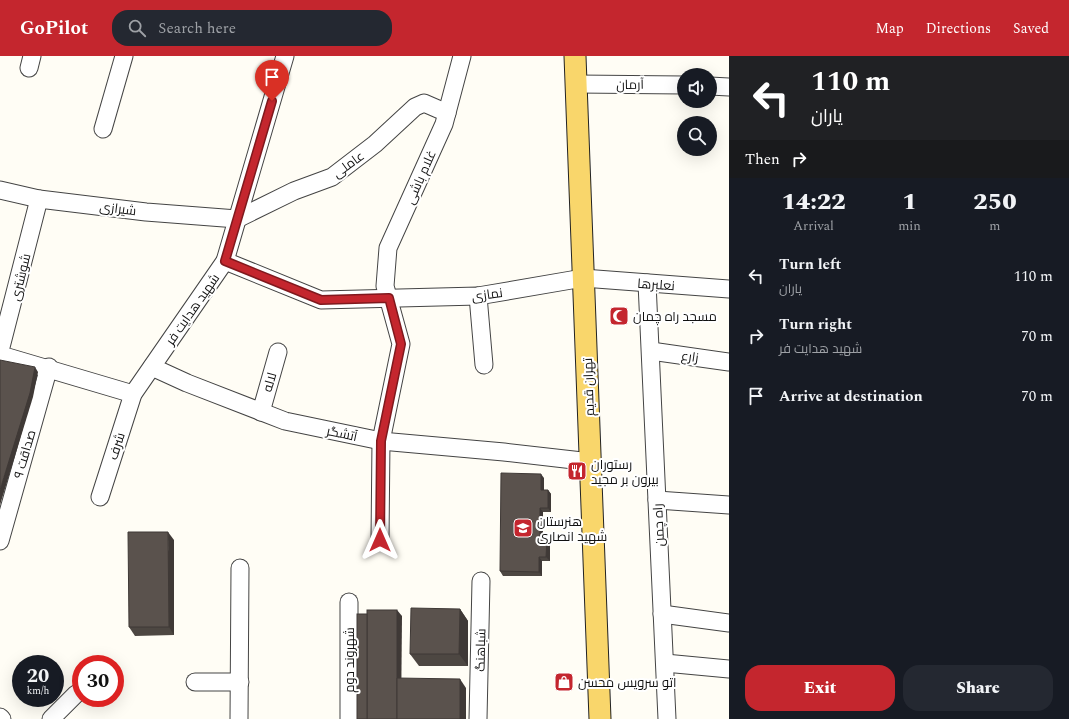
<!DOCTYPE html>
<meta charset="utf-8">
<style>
body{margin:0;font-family:Spectral,Cairo,serif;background:#242831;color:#f1f3f6;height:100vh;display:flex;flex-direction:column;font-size:15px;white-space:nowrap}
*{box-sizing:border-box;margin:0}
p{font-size:13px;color:#9ea1a6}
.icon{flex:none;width:22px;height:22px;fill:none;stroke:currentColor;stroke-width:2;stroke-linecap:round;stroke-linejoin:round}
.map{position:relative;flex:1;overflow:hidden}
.side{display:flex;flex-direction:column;background:#171b24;width:340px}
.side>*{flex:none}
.top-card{background:#202124;color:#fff;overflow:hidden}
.buttons{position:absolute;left:677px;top:12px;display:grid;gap:8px}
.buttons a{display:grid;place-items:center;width:40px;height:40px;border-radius:50%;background:#171b24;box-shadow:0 4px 16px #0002;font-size:20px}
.speed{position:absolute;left:12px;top:599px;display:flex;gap:8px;font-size:20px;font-weight:700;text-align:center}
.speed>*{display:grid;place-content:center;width:52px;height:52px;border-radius:50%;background:#171b24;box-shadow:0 4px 16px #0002;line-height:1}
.speed small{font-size:10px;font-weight:400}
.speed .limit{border:6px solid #d22;background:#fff;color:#111}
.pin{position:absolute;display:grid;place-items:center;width:34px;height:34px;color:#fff;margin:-41px -17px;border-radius:50% 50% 50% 0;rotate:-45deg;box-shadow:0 0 4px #0007}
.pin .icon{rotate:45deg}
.me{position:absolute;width:44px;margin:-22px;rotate:0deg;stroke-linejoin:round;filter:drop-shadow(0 0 3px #0008)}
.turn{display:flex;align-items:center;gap:14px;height:84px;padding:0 16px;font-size:18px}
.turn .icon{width:52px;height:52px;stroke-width:2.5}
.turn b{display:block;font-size:28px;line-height:34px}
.then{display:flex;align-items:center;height:38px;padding:0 16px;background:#0003;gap:8px;font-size:15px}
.eta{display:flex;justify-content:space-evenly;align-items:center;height:68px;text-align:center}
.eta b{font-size:24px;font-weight:800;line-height:28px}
.action{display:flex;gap:8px;margin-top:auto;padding:8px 16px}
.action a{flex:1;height:46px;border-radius:16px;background:#c4262e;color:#fff;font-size:16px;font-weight:800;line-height:46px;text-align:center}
.action a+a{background:#242831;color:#f1f3f6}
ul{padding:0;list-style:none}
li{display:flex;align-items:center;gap:12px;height:60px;padding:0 16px}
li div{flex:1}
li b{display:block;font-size:15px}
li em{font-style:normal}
header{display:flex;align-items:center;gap:24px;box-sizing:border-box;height:56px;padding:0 20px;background:#c4262e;color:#fff}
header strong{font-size:19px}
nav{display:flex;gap:22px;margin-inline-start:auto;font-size:14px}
.search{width:280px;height:36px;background:#242831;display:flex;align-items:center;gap:10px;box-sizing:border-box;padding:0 14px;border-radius:16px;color:#9ea1a6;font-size:15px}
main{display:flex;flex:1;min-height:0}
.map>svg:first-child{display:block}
</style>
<header>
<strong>GoPilot</strong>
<div class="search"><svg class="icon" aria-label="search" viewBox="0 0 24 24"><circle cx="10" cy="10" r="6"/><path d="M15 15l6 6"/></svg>Search here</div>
<nav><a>Map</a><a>Directions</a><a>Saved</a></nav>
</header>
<main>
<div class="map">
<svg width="729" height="663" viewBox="0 0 729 663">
<rect width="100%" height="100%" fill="#fffdf5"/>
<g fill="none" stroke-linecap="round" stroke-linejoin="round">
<defs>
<g id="minor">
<path d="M 29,12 L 32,0"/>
<path d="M 576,28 L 684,29"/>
<path d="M 710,30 L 729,31"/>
<path d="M 103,73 L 124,0"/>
<path d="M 0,134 L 39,143 L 146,156 L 237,163 L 294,135 L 332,121 L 375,88 L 415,51 L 424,47 L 447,57"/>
<path d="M 39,143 L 0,295 L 1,299 L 133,338"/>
<path d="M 225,205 L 321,244 L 478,240 L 583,222 L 729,233"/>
<path d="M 647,227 L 667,663"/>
<path d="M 478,240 L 484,309"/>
<path d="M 651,295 L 729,306"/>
<path d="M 152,311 L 187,327 L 285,365 L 381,385 L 504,396 L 591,406"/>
<path d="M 261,356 L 278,296"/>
<path d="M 100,441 L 133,338 L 225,205 L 285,0"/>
<path d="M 657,444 L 729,449"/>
<path d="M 380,484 L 381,385 L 401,288 L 385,230 L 388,192 L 444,68 L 462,0"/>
<path d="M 0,485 L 49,311"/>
<path d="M 662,558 L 729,567"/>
<path d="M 665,607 L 729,613"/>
<path d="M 195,626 L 240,626"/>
<path d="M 0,661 L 2,663"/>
<path d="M 51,663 L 76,638"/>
<path d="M 239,663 L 240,512"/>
<path d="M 349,663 L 349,546"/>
<path d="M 478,663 L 481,525"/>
</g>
<path id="major" d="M 575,0 L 600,663"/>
</defs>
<!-- minor casing -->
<use href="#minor" stroke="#444" stroke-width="19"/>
<!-- major casing -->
<use href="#major" stroke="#222" stroke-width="23"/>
<!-- minor -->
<use href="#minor" stroke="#fff" stroke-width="17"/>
<!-- major -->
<use href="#major" stroke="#f9d66b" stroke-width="21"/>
</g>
<!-- wall -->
<g fill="#4d4742">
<path d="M 544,422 L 544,434 L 548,434 L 551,438 L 551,456 L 543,456 L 543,483 L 550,488 L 550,505 L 542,505 L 542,520 L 503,520 L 500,515 Z"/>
<path d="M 174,484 L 174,579 L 135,580 L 129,571 Z"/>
<path d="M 460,553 L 468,565 L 468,610 L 419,610 L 410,598 Z"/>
</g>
<!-- shaded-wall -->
<g fill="#3f3936">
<path d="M 35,311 L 38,316 L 33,341 L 0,449 L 0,434 Z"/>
<path d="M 541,418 L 544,422 L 544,438 L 541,434 Z"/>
<path d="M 548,434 L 551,438 L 551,456 L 548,452 Z"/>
<path d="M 540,452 L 543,456 L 543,488 L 540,483 Z"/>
<path d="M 168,476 L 174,484 L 174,579 L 169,571 Z"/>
<path d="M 547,483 L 550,488 L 550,505 L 546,501 Z"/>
<path d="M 539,501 L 542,505 L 542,520 L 539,516 Z"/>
<path d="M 460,553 L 468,565 L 468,610 L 459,598 Z"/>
<path d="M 397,554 L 402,560 L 401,663 L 397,663 Z"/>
<path d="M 460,623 L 466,632 L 466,663 L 460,663 Z"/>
</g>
<!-- building -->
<g fill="#5a524d" stroke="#3f3936">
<path d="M 0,304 L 35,311 L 30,337 L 0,434 Z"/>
<path d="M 501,417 L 541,418 L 541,434 L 548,434 L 548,452 L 540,452 L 540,483 L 547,483 L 546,501 L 539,501 L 539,516 L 500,515 Z"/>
<path d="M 128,476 L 168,476 L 169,571 L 129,571 Z"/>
<path d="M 411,552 L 460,553 L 459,598 L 410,598 Z"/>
<rect x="367" y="554" width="30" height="109"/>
<rect x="357" y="558" width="10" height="105"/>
<path d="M 397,622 L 460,623 L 460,663 L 397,663 Z"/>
</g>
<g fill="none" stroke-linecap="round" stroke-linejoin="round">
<defs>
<path id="route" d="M 272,45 L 225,205 L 321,244 L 389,242 L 401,288 L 381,385 L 380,484"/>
</defs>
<!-- route casing -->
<use href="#route" stroke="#7f191e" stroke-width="10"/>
<!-- route -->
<use href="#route" stroke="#c4262e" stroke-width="7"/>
</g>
<!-- icons -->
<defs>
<symbol id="mosque-square" viewBox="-11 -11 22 22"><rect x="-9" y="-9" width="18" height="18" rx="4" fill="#c4262e" stroke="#fff"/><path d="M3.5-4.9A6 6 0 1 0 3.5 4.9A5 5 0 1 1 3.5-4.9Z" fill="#fff"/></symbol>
<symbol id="restaurant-square" viewBox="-11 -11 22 22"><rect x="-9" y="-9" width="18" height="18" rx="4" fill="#c4262e" stroke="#fff"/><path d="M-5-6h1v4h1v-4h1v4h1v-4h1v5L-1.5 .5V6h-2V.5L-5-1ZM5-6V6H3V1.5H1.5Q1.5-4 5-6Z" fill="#fff"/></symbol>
<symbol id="school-square" viewBox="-11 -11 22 22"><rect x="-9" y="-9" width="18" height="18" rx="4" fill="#c4262e" stroke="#fff"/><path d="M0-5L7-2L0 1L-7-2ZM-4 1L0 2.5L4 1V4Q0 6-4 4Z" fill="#fff"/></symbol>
<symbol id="shop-square" viewBox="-11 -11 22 22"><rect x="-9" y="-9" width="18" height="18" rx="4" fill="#c4262e" stroke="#fff"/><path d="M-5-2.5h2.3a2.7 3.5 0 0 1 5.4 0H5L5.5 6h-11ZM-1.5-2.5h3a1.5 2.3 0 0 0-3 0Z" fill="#fff"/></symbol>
</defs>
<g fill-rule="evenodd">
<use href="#mosque-square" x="608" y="249" width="22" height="22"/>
<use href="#restaurant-square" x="566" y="404" width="22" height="22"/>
<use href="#school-square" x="512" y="461" width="22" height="22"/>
<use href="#shop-square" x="553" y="615" width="22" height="22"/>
</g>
<g text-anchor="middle" stroke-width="4" stroke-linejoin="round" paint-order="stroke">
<!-- street labels -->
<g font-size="13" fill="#111" stroke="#fff">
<text transform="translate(630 28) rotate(-1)" y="5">آرمان</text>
<text transform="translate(348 108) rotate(-36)" y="5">عاملی</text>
<text transform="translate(420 121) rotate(-66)" y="5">غلام باشی</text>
<text transform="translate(118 152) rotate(7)" y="5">شیرازی</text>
<text transform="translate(20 221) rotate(-76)" y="5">شوشتری</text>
<text transform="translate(656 228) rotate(4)" y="5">نعلبرها</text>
<text transform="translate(487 238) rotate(-8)" y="5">نمازی</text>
<text transform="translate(192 253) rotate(-55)" y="5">شهید هدایت فر</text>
<text transform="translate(690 300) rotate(8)" y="5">زارع</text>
<text transform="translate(269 326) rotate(-74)" y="5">لاله</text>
<text transform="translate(588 331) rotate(-92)" y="5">تهران قدیم</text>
<text transform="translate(342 377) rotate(12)" y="5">آتشگر</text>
<text transform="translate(116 390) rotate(-72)" y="5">شرف</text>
<text transform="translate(24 398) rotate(-74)" y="5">صداقت ۹</text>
<text transform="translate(658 469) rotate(-93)" y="5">راه چمن</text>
<text transform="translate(480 594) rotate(-89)" y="5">شباهنگ</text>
<text transform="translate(349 604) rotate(-90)" y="5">شهروند دوم</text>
</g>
<!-- poi labels -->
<g font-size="13" fill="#111" stroke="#fff" text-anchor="start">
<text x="633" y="265">مسجد راه چمان</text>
<text x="591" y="413">رستوران<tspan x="591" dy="15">بیرون بر مجید</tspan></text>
<text x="537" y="470">هنرستان<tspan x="537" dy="15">شهید انصاری</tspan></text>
<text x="578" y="631">اتو سرویس محسن</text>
</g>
</g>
</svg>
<div class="buttons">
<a><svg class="icon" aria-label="sound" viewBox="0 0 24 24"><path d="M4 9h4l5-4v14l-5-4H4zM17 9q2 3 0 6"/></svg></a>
<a><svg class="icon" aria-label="search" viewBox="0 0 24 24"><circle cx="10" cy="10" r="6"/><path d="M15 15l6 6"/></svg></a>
</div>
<div class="speed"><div>20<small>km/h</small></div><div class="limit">30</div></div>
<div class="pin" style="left:272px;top:45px;background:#d93025"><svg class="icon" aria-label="arrive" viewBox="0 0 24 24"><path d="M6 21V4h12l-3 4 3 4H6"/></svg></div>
<svg class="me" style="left:380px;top:484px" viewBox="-20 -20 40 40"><path d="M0-17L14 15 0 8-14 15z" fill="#c4262e" stroke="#fff" stroke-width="4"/></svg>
</div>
<section class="side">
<div class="top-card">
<div class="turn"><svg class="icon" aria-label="left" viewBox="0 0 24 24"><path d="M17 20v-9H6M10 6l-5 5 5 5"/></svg><div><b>110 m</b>یاران</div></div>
<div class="then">Then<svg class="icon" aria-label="right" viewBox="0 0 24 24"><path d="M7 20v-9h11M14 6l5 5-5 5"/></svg></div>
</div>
<div class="eta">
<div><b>14:22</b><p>Arrival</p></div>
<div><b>1</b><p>min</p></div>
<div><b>250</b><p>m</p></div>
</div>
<ul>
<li><svg class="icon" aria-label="left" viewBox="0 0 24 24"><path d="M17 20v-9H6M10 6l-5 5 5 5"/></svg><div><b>Turn left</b><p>یاران</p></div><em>110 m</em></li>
<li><svg class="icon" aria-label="right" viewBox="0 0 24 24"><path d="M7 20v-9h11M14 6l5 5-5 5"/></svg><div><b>Turn right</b><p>شهید هدایت فر</p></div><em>70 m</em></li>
<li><svg class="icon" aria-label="arrive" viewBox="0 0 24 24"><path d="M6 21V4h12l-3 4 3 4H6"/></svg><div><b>Arrive at destination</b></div><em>70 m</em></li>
</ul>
<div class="action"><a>Exit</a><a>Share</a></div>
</section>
</main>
